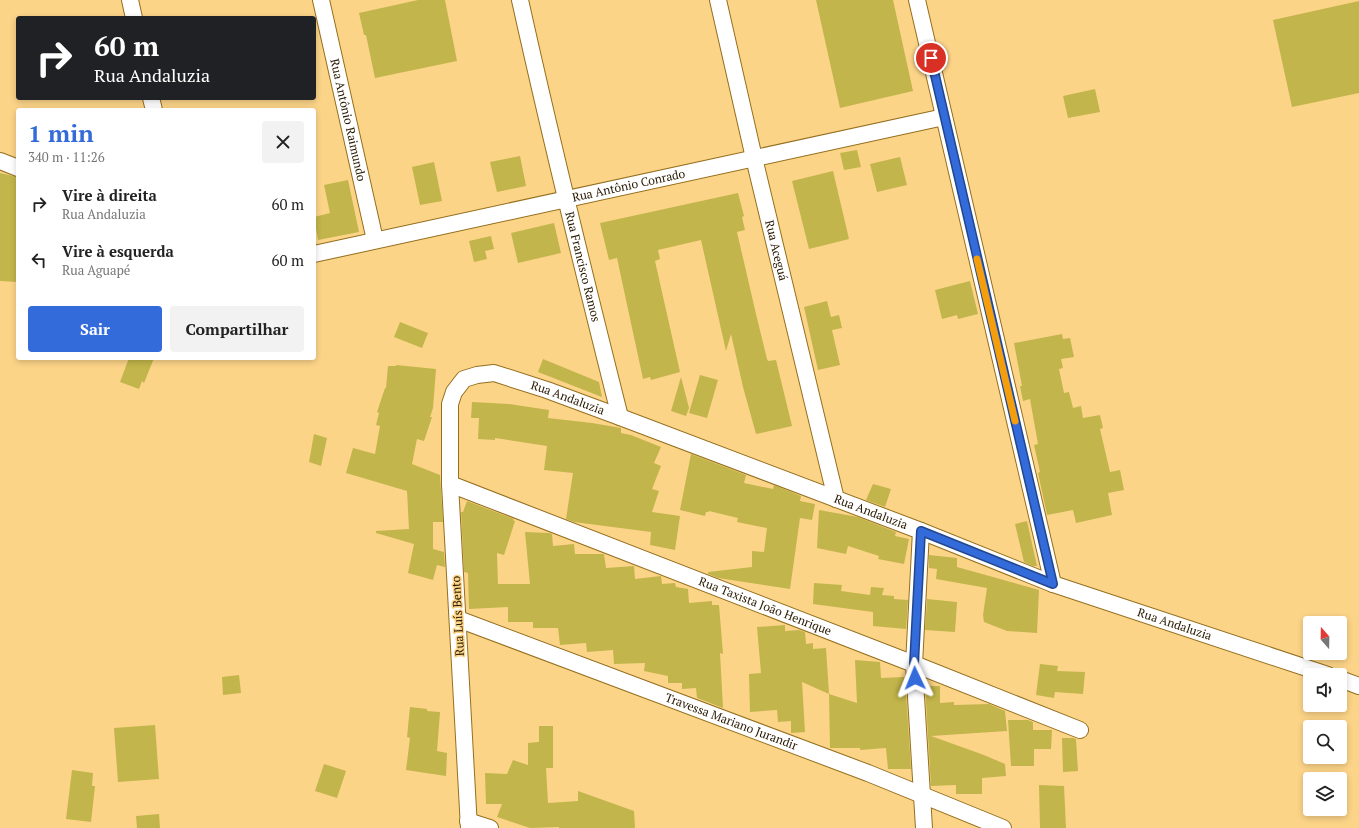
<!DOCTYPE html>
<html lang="pt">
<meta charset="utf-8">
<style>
body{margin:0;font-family:"PT Serif",serif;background:#f2f2f2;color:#222;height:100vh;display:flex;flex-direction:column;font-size:15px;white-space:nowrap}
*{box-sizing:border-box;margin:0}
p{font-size:13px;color:#767676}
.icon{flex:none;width:22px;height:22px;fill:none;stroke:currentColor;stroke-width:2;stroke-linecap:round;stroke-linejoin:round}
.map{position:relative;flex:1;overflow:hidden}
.panel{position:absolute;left:16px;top:108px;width:300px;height:252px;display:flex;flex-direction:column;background:#fff;border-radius:4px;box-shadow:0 2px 6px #0003}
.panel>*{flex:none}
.top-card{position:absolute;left:16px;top:16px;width:300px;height:84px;border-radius:4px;box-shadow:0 2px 6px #0003;background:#202124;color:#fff;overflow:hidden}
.needle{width:26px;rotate:340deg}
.buttons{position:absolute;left:1303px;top:616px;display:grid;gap:8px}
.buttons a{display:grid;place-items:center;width:44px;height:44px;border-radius:4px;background:#fff;box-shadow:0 2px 6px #0003;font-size:20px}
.pin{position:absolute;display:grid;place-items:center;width:34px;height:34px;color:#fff;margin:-17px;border:2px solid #fff;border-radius:50%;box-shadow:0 1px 4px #0007}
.me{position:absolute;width:44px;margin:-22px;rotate:358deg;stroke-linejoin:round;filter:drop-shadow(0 0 3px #0008)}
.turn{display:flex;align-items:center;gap:14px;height:84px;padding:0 12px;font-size:18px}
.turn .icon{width:52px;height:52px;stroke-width:2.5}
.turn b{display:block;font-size:28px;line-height:34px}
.round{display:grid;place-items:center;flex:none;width:42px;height:42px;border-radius:4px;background:#f2f2f2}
.overview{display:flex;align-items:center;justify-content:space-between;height:68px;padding:0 12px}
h1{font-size:24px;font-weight:600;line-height:30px;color:#346bda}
.primary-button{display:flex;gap:8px;margin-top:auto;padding:8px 12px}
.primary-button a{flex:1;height:46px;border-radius:4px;background:#346bda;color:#fff;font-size:16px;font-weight:600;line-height:46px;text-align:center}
.primary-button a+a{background:#f2f2f2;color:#222}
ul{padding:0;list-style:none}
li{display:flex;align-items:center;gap:12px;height:56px;padding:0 12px}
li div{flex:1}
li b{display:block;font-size:15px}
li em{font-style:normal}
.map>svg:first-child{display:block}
</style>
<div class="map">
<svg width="1359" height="828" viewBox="0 0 1359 828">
<rect width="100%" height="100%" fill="#fcd488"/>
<!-- building -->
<g fill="#c2b54b">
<path d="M 418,0 L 445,0 L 457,61 L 375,78 L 366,35 L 364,35 L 359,13 Z"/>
<path d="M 816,0 L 893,0 L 913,91 L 840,108 Z"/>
<path d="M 1359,1 L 1359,93 L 1292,107 L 1273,20 Z"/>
<path d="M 1095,89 L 1100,112 L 1068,118 L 1063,96 Z"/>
<path d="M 857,150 L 861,167 L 844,170 L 840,153 Z"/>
<path d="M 520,156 L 526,186 L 497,192 L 490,162 Z"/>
<path d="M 900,157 L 907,185 L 877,192 L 870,164 Z"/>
<path d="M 434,162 L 442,201 L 420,205 L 412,167 Z"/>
<path d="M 833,171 L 849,239 L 809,249 L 792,181 Z"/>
<path d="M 0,173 L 18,177 L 18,282 L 0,281 Z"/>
<path d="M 348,180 L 359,232 L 318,240 L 314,217 L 330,213 L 324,185 Z"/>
<path d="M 738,193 L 744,216 L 742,217 L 745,230 L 737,232 L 756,314 L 767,359 L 768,361 L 776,360 L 792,426 L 756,434 L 743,387 L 731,334 L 726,351 L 701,240 L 658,250 L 660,259 L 655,261 L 680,372 L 651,380 L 650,377 L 643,379 L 617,258 L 609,260 L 600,223 Z"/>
<path d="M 554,223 L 561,253 L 518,263 L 511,233 Z"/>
<path d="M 491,236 L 494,249 L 485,251 L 487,259 L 474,262 L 469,241 Z"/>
<path d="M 970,281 L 978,314 L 958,319 L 957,315 L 942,319 L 935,290 Z"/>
<path d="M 827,301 L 831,317 L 839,315 L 842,328 L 832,330 L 840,365 L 818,370 L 804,307 Z"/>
<path d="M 400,322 L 428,333 L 422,348 L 394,337 Z"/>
<path d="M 1062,334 L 1063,339 L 1070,338 L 1074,357 L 1061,359 L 1063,368 L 1059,369 L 1064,393 L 1069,392 L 1073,408 L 1081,406 L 1083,418 L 1100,415 L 1103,428 L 1100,429 L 1110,472 L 1120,470 L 1124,490 L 1108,493 L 1112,515 L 1076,523 L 1073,510 L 1047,515 L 1038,473 L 1040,472 L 1034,445 L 1038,444 L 1030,399 L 1023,401 L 1020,386 L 1022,386 L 1014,343 Z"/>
<path d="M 129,358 L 154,358 L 144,383 L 142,381 L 139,389 L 120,382 Z"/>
<path d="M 543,359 L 599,382 L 602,397 L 538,372 Z"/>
<path d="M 396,365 L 436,369 L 433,408 L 430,417 L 432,417 L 424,441 L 417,439 L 412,464 L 440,475 L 443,522 L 433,522 L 433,549 L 444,552 L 445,567 L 437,565 L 433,580 L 408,573 L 414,544 L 376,533 L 376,531 L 409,529 L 407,491 L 346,473 L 353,448 L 375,454 L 380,426 L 376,425 L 379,413 L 377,412 L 385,388 L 386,388 L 388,366 L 396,366 Z"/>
<path d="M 700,375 L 718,380 L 707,418 L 689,413 Z"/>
<path d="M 681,377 L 689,408 L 686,416 L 671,411 Z"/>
<path d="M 472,402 L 509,404 L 549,410 L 548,418 L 592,423 L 621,428 L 621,433 L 631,435 L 661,447 L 654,463 L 661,466 L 652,489 L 659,491 L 652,512 L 680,516 L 675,550 L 650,545 L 651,532 L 574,522 L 566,519 L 573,473 L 544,470 L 547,446 L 495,438 L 495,440 L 478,439 L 479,418 L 471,418 Z"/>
<path d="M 314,434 L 327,438 L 321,466 L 309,462 Z"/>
<path d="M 691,454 L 746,475 L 744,483 L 773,489 L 774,485 L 801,496 L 800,501 L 815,504 L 812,520 L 800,518 L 790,589 L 718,578 L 708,574 L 708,572 L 752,567 L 752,551 L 764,552 L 767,528 L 737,522 L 738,518 L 709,511 L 708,512 L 706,512 L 705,516 L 680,510 Z"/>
<path d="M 873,484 L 891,489 L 885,507 L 866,500 Z"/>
<path d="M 467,501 L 514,519 L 513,520 L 515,521 L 504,555 L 497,553 L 498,584 L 530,584 L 525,532 L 549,533 L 552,534 L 553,546 L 574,544 L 575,554 L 604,554 L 606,568 L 634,566 L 635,579 L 661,576 L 662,584 L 675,583 L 676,587 L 688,589 L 689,603 L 712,601 L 712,605 L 719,605 L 723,654 L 720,653 L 723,708 L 697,698 L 696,688 L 682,689 L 682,683 L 668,683 L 668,676 L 644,671 L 645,663 L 614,664 L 613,650 L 587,652 L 586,643 L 560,645 L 558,628 L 533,628 L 533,622 L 508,622 L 508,607 L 469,609 L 468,573 L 464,572 L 461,512 L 463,512 Z"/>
<path d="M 819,510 L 858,517 L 896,532 L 895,536 L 909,539 L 904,564 L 878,559 L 879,556 L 848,546 L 846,554 L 817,548 Z"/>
<path d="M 1027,521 L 1037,566 L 1033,566 L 1024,562 L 1015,524 Z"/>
<path d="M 929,555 L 957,558 L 957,567 L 1039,590 L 1037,633 L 1007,631 L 984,622 L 983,615 L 987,588 L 936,579 L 937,569 L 929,568 Z"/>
<path d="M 814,583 L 842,585 L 841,591 L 870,595 L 871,587 L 884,588 L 882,595 L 894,596 L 894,599 L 908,600 L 906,629 L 873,626 L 873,612 L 813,604 Z"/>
<path d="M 927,599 L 957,602 L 955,632 L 925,630 Z"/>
<path d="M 785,625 L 785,631 L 799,630 L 805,632 L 806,644 L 813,643 L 813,649 L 826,648 L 829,694 L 802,682 L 805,732 L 791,733 L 791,721 L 778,722 L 777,710 L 750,712 L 749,674 L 761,673 L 757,627 Z"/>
<path d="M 855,660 L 880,662 L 881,678 L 905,677 L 911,769 L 888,769 L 886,748 L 860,750 L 860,748 L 830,748 L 829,694 L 857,703 Z"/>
<path d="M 1040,664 L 1058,666 L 1057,671 L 1085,672 L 1083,694 L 1055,692 L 1054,698 L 1036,695 Z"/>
<path d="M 239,675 L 241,693 L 223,695 L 222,677 Z"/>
<path d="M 925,686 L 940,686 L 940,703 L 954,702 L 954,705 L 989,704 L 1005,711 L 1007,731 L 931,736 L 984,755 L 1005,764 L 1006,776 L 982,778 L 982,794 L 956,794 L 956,785 L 931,786 Z"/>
<path d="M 410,707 L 427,709 L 427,711 L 440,712 L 437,751 L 447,753 L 446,776 L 406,770 L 410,738 L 407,737 Z"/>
<path d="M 1008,720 L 1028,720 L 1033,722 L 1033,730 L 1052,730 L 1051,749 L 1034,749 L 1034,766 L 1011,766 Z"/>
<path d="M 155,725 L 159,779 L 118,782 L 114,728 Z"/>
<path d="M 539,726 L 553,726 L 553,768 L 546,768 L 548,803 L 578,801 L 578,791 L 634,811 L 635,828 L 559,828 L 559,827 L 530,828 L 497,817 L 502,804 L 486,804 L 485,773 L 507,774 L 513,760 L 528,765 L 528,743 L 539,742 Z"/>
<path d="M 1062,738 L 1073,738 L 1076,739 L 1078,771 L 1063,772 Z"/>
<path d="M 324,764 L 346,771 L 337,798 L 315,791 Z"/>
<path d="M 72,770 L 93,773 L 92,786 L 95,786 L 91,822 L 66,819 Z"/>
<path d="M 1039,785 L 1064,786 L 1066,828 L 1040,828 Z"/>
<path d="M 159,814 L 160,828 L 137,828 L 136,816 Z"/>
</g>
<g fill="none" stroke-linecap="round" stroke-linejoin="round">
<defs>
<g id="minor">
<path d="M 130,0 L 134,18"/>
<path id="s1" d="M 321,0 L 375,240"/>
<path id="s2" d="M 520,0 C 551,140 585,278 620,417"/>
<path id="s3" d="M 718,0 L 754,158 L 836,499"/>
<path d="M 917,0 L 1053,584"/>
<path d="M 151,98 L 154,110"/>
<path d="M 0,161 L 18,168"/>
<path id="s4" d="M 314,254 L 944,117"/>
<path id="s5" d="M 450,484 L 914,664 L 1080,730"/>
<path d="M 921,531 L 914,664 L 924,828"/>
<path id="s6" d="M 458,619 L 868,773 L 1003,828"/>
<path d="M 1340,679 L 1359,686"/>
<path d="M 468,821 L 490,828"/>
<path id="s7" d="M 469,828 L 450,484 L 450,404 L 454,392 L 464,379 L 477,375 L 494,373 L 547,390 L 620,417 L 921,531 L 1053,584 L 1328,675"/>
</g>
</defs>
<!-- minor casing -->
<use href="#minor" stroke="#946f1e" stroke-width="18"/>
<!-- minor -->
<use href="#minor" stroke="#fff" stroke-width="16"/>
</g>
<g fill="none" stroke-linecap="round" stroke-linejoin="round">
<defs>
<path id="route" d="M 915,678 L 914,664 L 921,531 L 1053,584 L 931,58"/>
</defs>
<!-- route casing -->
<use href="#route" stroke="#22468e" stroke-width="10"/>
<!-- route -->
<use href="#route" stroke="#346bda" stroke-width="7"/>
<!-- slow -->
<path stroke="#f59e0b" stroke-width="7" d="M 977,259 L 1015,421"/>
</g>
<g text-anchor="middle" stroke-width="3" stroke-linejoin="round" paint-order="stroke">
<!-- street labels -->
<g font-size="12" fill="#281900" stroke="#fcd488">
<text dy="4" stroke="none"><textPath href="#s1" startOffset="123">Rua Antônio Raimundo</textPath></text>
<text dy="4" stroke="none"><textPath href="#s4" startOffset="322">Rua Antônio Conrado</textPath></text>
<text dy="4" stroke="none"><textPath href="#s3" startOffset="257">Rua Aceguá</textPath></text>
<text dy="4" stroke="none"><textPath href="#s2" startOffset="274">Rua Francisco Ramos</textPath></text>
<text dy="4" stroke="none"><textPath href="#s7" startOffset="562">Rua Andaluzia</textPath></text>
<text dy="4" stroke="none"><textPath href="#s7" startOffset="886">Rua Andaluzia</textPath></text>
<text dy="4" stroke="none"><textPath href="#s5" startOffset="338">Rua Taxista João Henrique</textPath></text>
<text transform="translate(458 616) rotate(-93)" y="4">Rua Luís Bento</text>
<text dy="4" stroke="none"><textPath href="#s7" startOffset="1210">Rua Andaluzia</textPath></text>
<text dy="4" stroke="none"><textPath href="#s6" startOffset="292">Travessa Mariano Jurandir</textPath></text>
</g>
</g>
</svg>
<div class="buttons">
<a><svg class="needle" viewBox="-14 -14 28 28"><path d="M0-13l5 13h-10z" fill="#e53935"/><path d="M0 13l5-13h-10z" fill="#767676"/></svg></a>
<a><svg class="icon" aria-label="sound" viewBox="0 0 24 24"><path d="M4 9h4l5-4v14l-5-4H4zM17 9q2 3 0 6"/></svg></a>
<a><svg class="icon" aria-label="search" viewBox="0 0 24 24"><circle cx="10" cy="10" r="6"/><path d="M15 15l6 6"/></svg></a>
<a><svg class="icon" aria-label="layers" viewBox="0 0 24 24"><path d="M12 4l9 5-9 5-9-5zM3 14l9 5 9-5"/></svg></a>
</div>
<div class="pin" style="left:931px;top:58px;background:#d93025"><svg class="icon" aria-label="arrive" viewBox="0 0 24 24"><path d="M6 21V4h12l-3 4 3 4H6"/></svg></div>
<svg class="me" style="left:915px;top:678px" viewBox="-20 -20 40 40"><path d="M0-17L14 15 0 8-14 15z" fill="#346bda" stroke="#fff" stroke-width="4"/></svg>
<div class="top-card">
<div class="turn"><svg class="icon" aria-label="right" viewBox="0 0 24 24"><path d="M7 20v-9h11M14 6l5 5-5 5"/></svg><div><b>60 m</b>Rua Andaluzia</div></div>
</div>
<section class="panel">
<div class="overview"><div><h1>1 min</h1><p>340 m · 11:26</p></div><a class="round"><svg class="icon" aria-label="close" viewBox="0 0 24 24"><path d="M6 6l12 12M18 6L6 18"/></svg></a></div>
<ul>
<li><svg class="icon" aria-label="right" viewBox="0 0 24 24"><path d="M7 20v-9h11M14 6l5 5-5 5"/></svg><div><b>Vire à direita</b><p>Rua Andaluzia</p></div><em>60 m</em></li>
<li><svg class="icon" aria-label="left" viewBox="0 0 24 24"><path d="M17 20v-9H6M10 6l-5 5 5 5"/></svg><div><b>Vire à esquerda</b><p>Rua Aguapé</p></div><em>60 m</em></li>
</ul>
<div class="primary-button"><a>Sair</a><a>Compartilhar</a></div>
</section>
</div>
